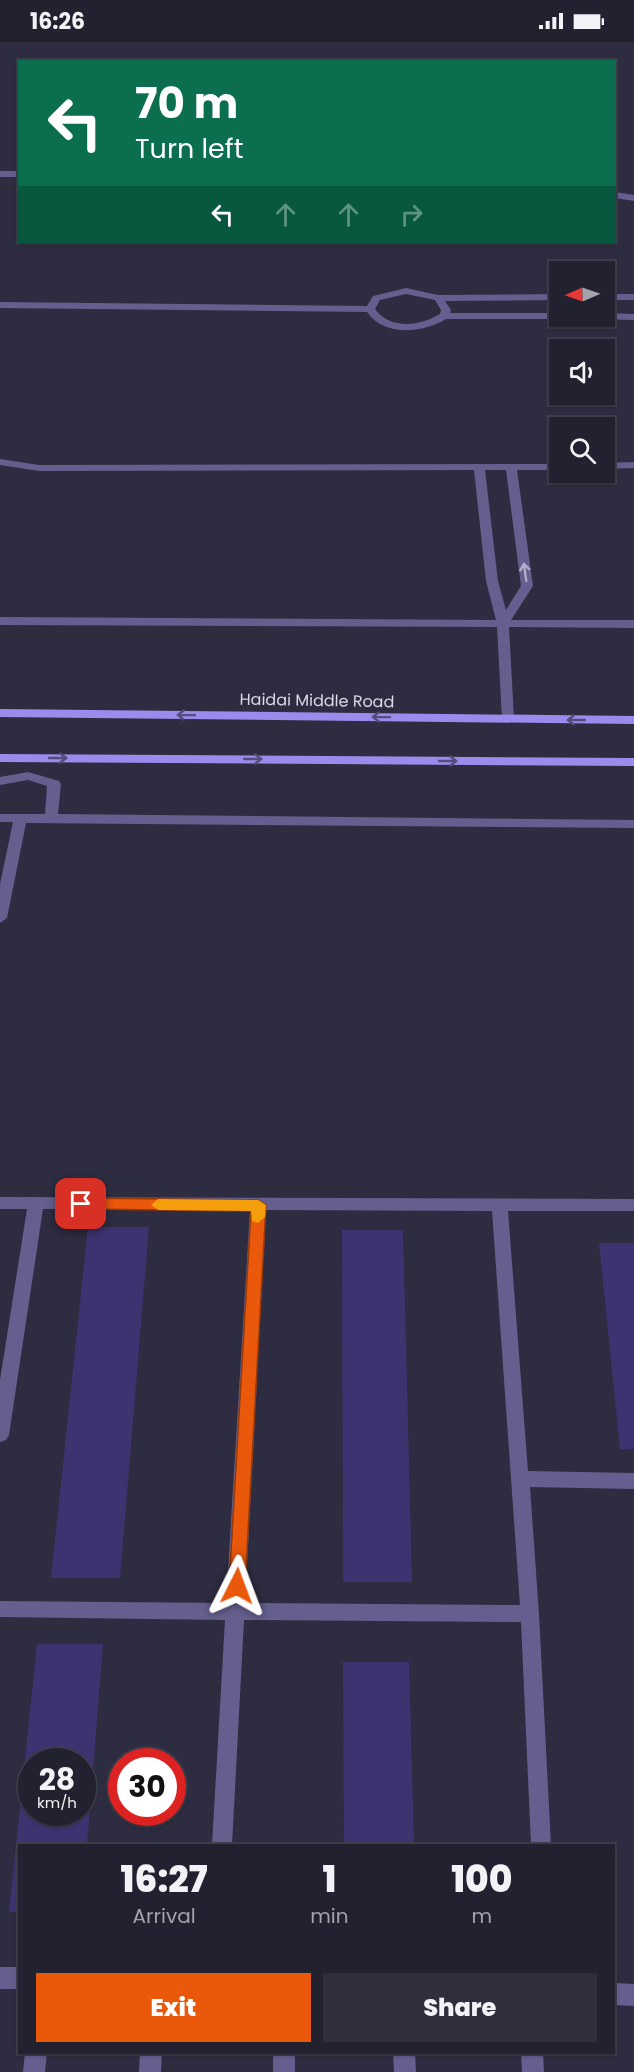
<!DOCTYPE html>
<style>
body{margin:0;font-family:Poppins,sans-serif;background:#2e2e3c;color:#f1f3f6;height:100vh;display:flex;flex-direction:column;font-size:22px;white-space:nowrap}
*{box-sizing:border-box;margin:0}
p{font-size:20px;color:#a2a3ab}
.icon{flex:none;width:33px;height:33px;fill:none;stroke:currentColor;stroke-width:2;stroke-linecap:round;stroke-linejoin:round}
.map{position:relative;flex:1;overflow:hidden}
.side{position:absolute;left:18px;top:1802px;width:597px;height:210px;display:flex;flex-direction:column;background:#222130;border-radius:0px;box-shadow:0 2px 4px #0004,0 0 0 2px #3f3e4c}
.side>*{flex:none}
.top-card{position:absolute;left:18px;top:18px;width:598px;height:183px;border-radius:0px;box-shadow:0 2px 4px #0004,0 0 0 2px #3f3e4c;background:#0b6e4f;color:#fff;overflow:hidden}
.needle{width:39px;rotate:268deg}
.fabs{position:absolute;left:549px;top:219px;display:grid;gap:12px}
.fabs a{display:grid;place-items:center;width:66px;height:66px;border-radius:0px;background:#222130;box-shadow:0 2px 4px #0004,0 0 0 2px #3f3e4c;font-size:30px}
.speed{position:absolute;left:18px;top:1706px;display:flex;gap:12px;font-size:30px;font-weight:700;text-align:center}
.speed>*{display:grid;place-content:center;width:78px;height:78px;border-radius:50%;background:#222130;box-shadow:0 2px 4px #0004,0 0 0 2px #3f3e4c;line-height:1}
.speed small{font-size:15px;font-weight:400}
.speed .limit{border:9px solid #d22;background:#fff;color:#111}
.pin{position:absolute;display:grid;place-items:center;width:51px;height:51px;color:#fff;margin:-26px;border-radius:12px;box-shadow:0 3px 9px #0006}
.me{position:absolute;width:66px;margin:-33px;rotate:3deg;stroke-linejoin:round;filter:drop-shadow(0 0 4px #0008)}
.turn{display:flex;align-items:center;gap:21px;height:126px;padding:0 18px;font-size:27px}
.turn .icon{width:78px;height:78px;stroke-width:2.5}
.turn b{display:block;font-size:42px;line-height:51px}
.lanes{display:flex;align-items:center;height:57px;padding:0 18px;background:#0003;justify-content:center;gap:30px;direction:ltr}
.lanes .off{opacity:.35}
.eta{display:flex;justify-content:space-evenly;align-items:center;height:102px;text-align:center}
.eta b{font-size:36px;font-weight:800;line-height:42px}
.button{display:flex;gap:12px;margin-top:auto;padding:12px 18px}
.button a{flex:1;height:69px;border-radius:0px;background:#ea580c;color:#fff;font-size:24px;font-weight:800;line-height:69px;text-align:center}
.button a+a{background:#2e2e3c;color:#f1f3f6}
.status{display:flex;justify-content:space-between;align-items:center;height:42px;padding:0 30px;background:#222130;direction:ltr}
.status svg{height:16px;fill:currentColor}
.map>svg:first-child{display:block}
</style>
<div class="status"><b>16:26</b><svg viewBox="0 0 49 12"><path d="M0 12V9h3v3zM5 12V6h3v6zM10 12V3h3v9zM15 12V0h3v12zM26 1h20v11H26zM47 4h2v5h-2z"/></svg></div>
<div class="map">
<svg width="634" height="2030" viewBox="0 0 634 2030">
<rect width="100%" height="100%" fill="#2e2c40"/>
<!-- building -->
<g fill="#3e3371" fill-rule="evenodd">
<path d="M 88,1185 L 149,1185 L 120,1536 L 51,1536 Z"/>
<path d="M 342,1188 L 403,1188 L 412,1540 L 343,1540 Z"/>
<path d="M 599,1201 L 634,1201 L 634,1407 L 620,1407 Z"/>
<path d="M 37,1602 L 103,1602 L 87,1803 L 20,1803 L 20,1870 L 9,1870 ZM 32,1719 L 82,1719 L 82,1770 L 32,1770 Z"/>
<path d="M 343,1620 L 409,1620 L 414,1803 L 344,1803 Z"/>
</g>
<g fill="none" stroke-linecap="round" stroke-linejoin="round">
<!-- lane -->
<g fill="#645f8e" fill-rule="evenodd">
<path d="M 25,2010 L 47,2010 L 45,2030 L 23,2030 Z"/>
<path d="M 140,2010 L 162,2010 L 161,2030 L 139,2030 Z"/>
<rect x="273" y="2010" width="22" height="20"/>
<path d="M 393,2010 L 415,2010 L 416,2030 L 394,2030 Z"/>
<path d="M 521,2010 L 543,2010 L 544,2030 L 522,2030 Z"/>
</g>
<!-- street -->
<g fill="#645f8e" fill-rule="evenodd">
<rect x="0" y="129" width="20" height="6"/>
<path d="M 615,150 L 634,153 L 634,159 L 615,156 Z"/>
<path d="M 406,246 L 438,253 L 560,252 L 560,258 L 445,259 L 451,268 L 450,271 L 560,271 L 560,274 L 565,274 L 560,277 L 446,277 C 423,291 384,295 367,270 L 0,266 L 0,260 L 367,264 L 373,254 ZM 406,252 L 435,258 L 441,268 L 440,272 C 420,284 390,288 375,267 L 380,258 Z"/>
<rect x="604" y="252" width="30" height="6"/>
<path d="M 604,271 L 634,272 L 634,278 L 592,277 L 587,274 L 604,274 Z"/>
<path d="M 0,417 L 39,423 L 560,422 L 560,428 L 517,428 L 533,544 L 511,578 L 634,578 L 634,586 L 509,585 L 514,677 L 508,681 L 502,677 L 497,585 L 0,583 L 0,575 L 496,578 L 486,539 L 474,428 L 39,429 L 0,423 ZM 485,428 L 506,428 L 521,544 L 506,568 L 498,539 Z"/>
<path d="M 634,420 L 634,426 L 604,427 L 604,421 Z"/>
<path d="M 28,730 L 59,739 L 61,742 L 58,772 L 634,778 L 634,786 L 26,781 L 7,876 L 0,881 L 0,842 L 13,780 L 0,780 L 0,772 L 45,772 L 47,744 L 28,738 L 0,743 L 0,735 Z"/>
<path d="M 0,1155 L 634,1157 L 634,1169 L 508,1169 L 528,1429 L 634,1431 L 634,1447 L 530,1445 L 539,1572 L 551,1803 L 531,1803 L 521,1580 L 244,1578 L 232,1803 L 212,1803 L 225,1578 L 0,1575 L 0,1559 L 226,1561 L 250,1168 L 43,1167 L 9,1393 L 6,1398 L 0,1400 L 0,1338 L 27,1167 L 0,1167 ZM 266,1168 L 492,1169 L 520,1563 L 245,1561 Z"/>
<rect x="0" y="1925" width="20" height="22"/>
<path d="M 614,1941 L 634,1942 L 634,1964 L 614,1963 Z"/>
</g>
<!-- primary -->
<g fill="#9a8ced" fill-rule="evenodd">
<path d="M 0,667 L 634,674 L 634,682 L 0,675 Z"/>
<path d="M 0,712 L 634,716 L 634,724 L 0,720 Z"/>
</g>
</g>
<!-- one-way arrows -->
<defs><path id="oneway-shaft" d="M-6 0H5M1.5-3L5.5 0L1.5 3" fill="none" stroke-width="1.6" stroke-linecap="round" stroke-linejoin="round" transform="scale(1.5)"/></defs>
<use stroke="#b1aec8" href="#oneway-shaft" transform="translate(525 530) rotate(-98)"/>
<g stroke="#544e7d">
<use href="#oneway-shaft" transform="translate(186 673) rotate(-179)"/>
<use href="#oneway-shaft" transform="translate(381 675) rotate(-179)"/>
<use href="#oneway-shaft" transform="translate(576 678) rotate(-180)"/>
<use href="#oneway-shaft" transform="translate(58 716)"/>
<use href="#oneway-shaft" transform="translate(253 717)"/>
<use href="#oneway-shaft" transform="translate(448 719)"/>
</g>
<!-- route -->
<path fill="#ea580c" stroke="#983908" stroke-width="1.5" d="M 81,1156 L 258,1158 L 266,1163 L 245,1544 L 243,1549 L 237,1552 L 231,1549 L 229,1544 L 251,1169 L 81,1167 L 73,1162 Z"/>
<!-- slow -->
<path fill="#f59e0b" d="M 158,1157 L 258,1158 L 266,1163 L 265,1175 L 258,1181 L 252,1179 L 251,1169 L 158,1168 L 151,1163 Z"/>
<g text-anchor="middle" stroke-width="5" stroke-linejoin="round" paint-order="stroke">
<!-- street labels -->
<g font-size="16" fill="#dad9e7" stroke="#2e2c40">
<text transform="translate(317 658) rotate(1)" y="6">Haidai Middle Road</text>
</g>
</g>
</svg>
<div class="fabs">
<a><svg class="needle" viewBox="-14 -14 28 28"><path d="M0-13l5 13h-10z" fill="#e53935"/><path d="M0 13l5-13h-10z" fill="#a2a3ab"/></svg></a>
<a><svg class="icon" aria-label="sound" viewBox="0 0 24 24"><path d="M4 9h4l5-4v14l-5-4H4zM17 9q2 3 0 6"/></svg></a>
<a><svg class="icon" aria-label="search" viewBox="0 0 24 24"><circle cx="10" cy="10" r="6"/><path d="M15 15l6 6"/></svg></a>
</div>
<div class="speed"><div>28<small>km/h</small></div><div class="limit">30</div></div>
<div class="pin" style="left:81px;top:1162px;background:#d93025"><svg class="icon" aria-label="arrive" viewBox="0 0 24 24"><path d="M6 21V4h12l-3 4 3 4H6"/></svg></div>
<svg class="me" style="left:237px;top:1544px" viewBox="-20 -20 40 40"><path d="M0-17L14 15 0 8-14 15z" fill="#ea580c" stroke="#fff" stroke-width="4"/></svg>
<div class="top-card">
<div class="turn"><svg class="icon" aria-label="left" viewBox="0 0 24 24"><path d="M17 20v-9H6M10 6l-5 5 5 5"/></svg><div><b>70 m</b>Turn left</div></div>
<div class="lanes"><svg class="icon" aria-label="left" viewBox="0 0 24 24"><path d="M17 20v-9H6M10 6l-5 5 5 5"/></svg><svg class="icon off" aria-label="ahead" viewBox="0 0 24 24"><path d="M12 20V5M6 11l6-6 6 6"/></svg><svg class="icon off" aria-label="ahead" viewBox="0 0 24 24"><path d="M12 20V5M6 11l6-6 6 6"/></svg><svg class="icon off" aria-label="right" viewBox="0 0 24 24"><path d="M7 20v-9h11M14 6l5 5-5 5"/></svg></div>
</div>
<section class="side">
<div class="eta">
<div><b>16:27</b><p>Arrival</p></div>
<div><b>1</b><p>min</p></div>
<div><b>100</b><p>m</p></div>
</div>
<div class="button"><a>Exit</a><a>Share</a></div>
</section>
</div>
